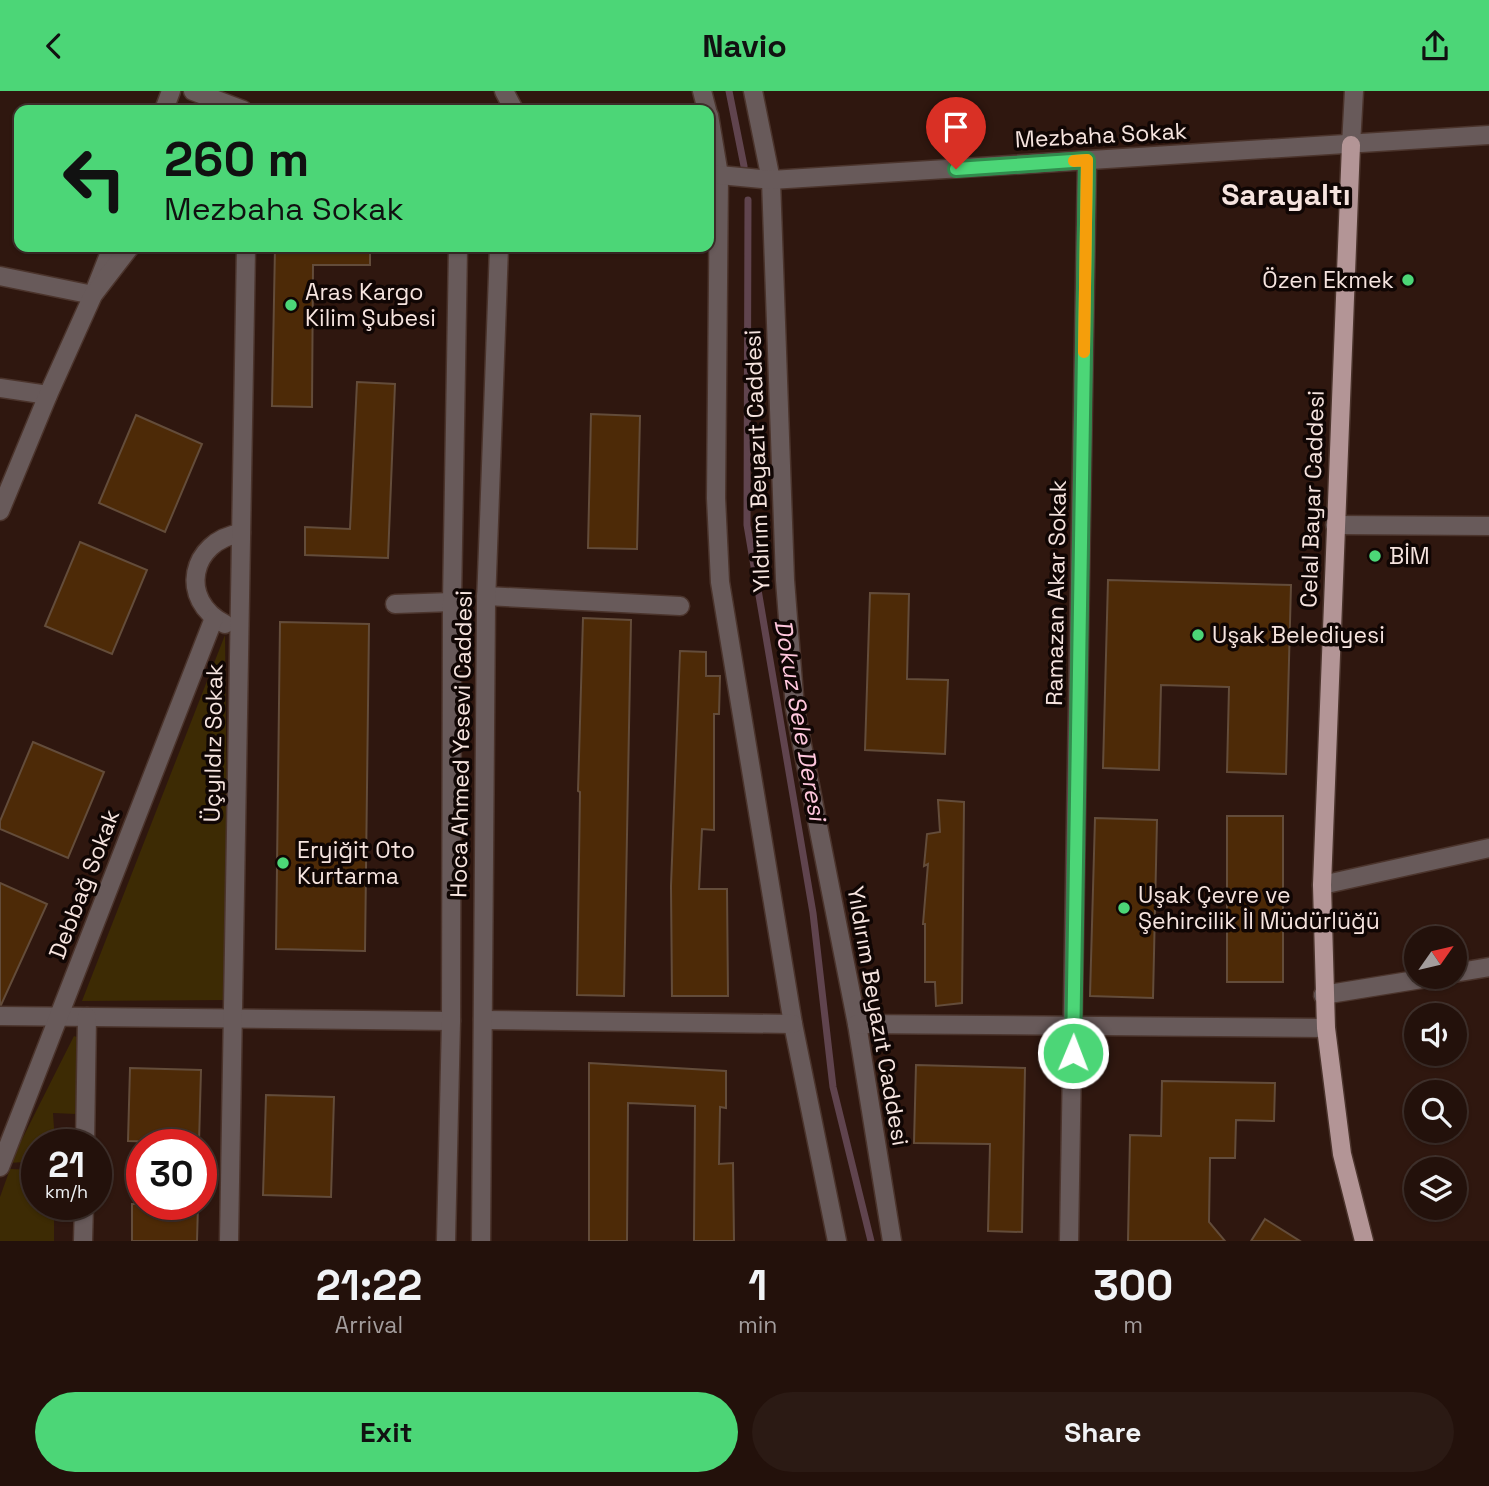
<!DOCTYPE html>
<meta charset="utf-8">
<style>
body{margin:0;font-family:"Space Grotesk",sans-serif;background:#2b1a14;color:#f1f3f6;height:100vh;display:flex;flex-direction:column;font-size:26px;white-space:nowrap}
*{box-sizing:border-box;margin:0}
p{font-size:23px;color:#a39d9d}
.icon{flex:none;width:38px;height:38px;fill:none;stroke:currentColor;stroke-width:2;stroke-linecap:round;stroke-linejoin:round}
.map{position:relative;height:1150px;overflow:hidden}
.side{display:flex;flex-direction:column;background:#23110b;flex:1}
.side>*{flex:none}
.banner{position:absolute;left:14px;top:14px;width:700px;height:147px;border-radius:14px;box-shadow:0 2px 5px #0004,0 0 0 2px #40312c;background:#4cd677;color:#111;overflow:hidden}
.needle{width:46px;rotate:56deg}
.tools{position:absolute;left:1404px;top:835px;display:grid;gap:14px}
.tools a{display:grid;place-items:center;width:63px;height:63px;border-radius:50%;background:#23110b;box-shadow:0 2px 5px #0004,0 0 0 2px #40312c;font-size:35px}
.speed{position:absolute;left:21px;top:1038px;display:flex;gap:14px;font-size:35px;font-weight:700;text-align:center}
.speed>*{display:grid;place-content:center;width:91px;height:91px;border-radius:50%;background:#23110b;box-shadow:0 2px 5px #0004,0 0 0 2px #40312c;line-height:1}
.speed small{font-size:18px;font-weight:400}
.speed .limit{border:10px solid #d22;background:#fff;color:#111}
.pin{position:absolute;display:grid;place-items:center;width:60px;height:60px;color:#fff;margin:-72px -30px;border-radius:50% 50% 50% 0;rotate:-45deg;box-shadow:0 0 7px #0007}
.pin .icon{rotate:45deg}
.me{position:absolute;width:77px;margin:-38px;rotate:1deg;stroke-linejoin:round;filter:drop-shadow(0 0 5px #0008)}
.turn{display:flex;align-items:center;gap:24px;height:147px;padding:0 35px;font-size:32px}
.turn .icon{width:91px;height:91px;stroke-width:2.5}
.turn b{display:block;font-size:49px;line-height:60px}
.eta{display:flex;justify-content:space-evenly;align-items:center;height:119px;text-align:center}
.eta b{font-size:42px;font-weight:700;line-height:49px}
.button{display:flex;gap:14px;margin-top:auto;padding:14px 35px}
.button a{flex:1;height:80px;border-radius:42px;background:#4cd677;color:#111;font-size:28px;font-weight:700;line-height:80px;text-align:center}
.button a+a{background:#2b1a14;color:#f1f3f6}
header{display:flex;justify-content:space-between;align-items:center;height:91px;padding:0 35px;background:#4cd677;color:#111;font-size:32px;font-weight:700}
.map>svg:first-child{display:block}
</style>
<header><svg class="icon" aria-label="back" viewBox="0 0 24 24"><path d="M15 5l-7 7 7 7"/></svg>Navio<svg class="icon" aria-label="share" viewBox="0 0 24 24"><path d="M12 15V3M7 8l5-5 5 5M5 13v7h14v-7"/></svg></header>
<div class="map">
<svg width="1489" height="1150" viewBox="0 0 1489 1150">
<rect width="100%" height="100%" fill="#2f170f"/>
<!-- green -->
<g fill="#3d2b04">
<path d="M 225,544 L 229,909 L 82,910 Z"/>
<path d="M 74,945 L 77,946 L 76,1023 L 53,1022 L 55,1053 L 37,1054 L 37,1070 L 10,1072 Z"/>
<path d="M 10,1078 L 37,1079 L 37,1113 L 54,1113 L 54,1150 L 0,1150 L 0,1106 Z"/>
</g>
<g fill="none" stroke-linecap="round" stroke-linejoin="round">
<!-- stream -->
<g stroke="#60444e" stroke-width="7">
<path d="M 729,0 L 744,75"/>
<path d="M 748,109 L 747,434 L 813,822 L 833,996 L 871,1150"/>
</g>
</g>
<!-- building -->
<g fill="#4d2a07" stroke="#634c3a" stroke-width="2">
<path d="M 275,156 L 370,156 L 370,174 L 313,174 L 312,316 L 272,315 Z"/>
<path d="M 357,291 L 395,293 L 388,467 L 305,464 L 305,436 L 350,438 Z"/>
<path d="M 591,323 L 640,325 L 637,458 L 588,457 Z"/>
<path d="M 136,324 L 202,353 L 165,441 L 99,412 Z"/>
<path d="M 80,451 L 147,479 L 112,563 L 45,535 Z"/>
<path d="M 1108,489 L 1291,494 L 1286,683 L 1227,681 L 1229,596 L 1161,594 L 1159,679 L 1103,677 Z"/>
<path d="M 870,502 L 909,503 L 907,588 L 948,589 L 945,663 L 865,659 Z"/>
<path d="M 583,527 L 631,529 L 624,905 L 577,904 L 580,701 L 578,700 Z"/>
<path d="M 280,531 L 369,533 L 365,860 L 276,858 Z"/>
<path d="M 680,560 L 706,561 L 706,585 L 720,585 L 719,623 L 714,623 L 714,739 L 702,738 L 699,798 L 727,798 L 728,905 L 672,905 L 671,795 Z"/>
<path d="M 33,651 L 104,681 L 68,767 L 0,738 L 0,730 Z"/>
<path d="M 938,709 L 964,711 L 962,912 L 936,915 L 935,891 L 925,891 L 925,833 L 923,833 L 928,773 L 924,775 L 927,743 L 940,741 Z"/>
<rect x="1227" y="725" width="56" height="166"/>
<path d="M 1095,727 L 1157,729 L 1153,907 L 1090,905 Z"/>
<path d="M 0,792 L 47,813 L 1,914 L 0,914 Z"/>
<path d="M 589,972 L 726,980 L 726,1017 L 720,1016 L 719,1073 L 733,1072 L 734,1150 L 694,1150 L 695,1015 L 628,1012 L 627,1150 L 589,1150 Z"/>
<path d="M 916,974 L 1025,977 L 1022,1141 L 988,1140 L 990,1053 L 914,1052 Z"/>
<path d="M 130,977 L 201,979 L 199,1052 L 128,1050 Z"/>
<path d="M 1162,990 L 1275,992 L 1274,1030 L 1236,1029 L 1235,1067 L 1210,1067 L 1209,1131 L 1225,1150 L 1128,1150 L 1130,1044 L 1161,1045 Z"/>
<path d="M 266,1004 L 334,1006 L 331,1106 L 263,1104 Z"/>
<path d="M 132,1113 L 198,1113 L 197,1150 L 132,1150 Z"/>
<path d="M 1265,1128 L 1300,1150 L 1251,1150 Z"/>
</g>
<g fill="none" stroke-linecap="round" stroke-linejoin="round">
<defs>
<g id="minor">
<path d="M 193,0 L 243,19"/>
<path d="M 504,0 L 514,19"/>
<path d="M 702,0 L 707,19"/>
<path d="M 753,0 L 771,89 L 785,489 L 795,618 L 857,933 L 892,1150"/>
<path d="M 164,19 L 171,0"/>
<path d="M 709,24 L 719,84 L 716,407 L 720,491 L 793,933 L 837,1150"/>
<path d="M 1351,54 L 1354,0"/>
<path d="M 709,83 L 771,89 L 1489,44"/>
<path d="M 0,185 L 93,204 L 112,156"/>
<path d="M 0,297 L 48,304"/>
<path d="M 0,420 L 48,304 L 93,204 L 130,156"/>
<path d="M 1335,434 L 1489,435"/>
<path d="M 486,505 L 680,515"/>
<path d="M 395,513 L 452,511"/>
<path d="M 225,533 C 178,509 190,450 241,442"/>
<path d="M 1322,794 L 1489,757"/>
<path d="M 1454,882 L 1489,876"/>
<path d="M 1323,904 L 1434,886"/>
<path d="M 0,925 L 451,930"/>
<path d="M 483,929 L 793,933"/>
<path d="M 857,933 L 1326,937"/>
<path d="M 85,1054 L 87,926"/>
<path d="M 0,1076 L 214,527"/>
<path d="M 83,1150 L 84,1113"/>
<path d="M 229,1150 L 246,156"/>
<path d="M 446,1150 L 451,930 L 452,511 L 458,156"/>
<path d="M 481,1150 L 486,512 L 499,156"/>
<path d="M 1069,1150 L 1087,70"/>
</g>
<path id="major" d="M 1351,54 L 1322,794 L 1326,937 L 1342,1063 L 1364,1150"/>
</defs>
<!-- minor casing -->
<use href="#minor" stroke="#4b342c" stroke-width="21"/>
<!-- major casing -->
<use href="#major" stroke="#4b342c" stroke-width="21"/>
<!-- minor -->
<use href="#minor" stroke="#685a5a" stroke-width="18"/>
<!-- major -->
<use href="#major" stroke="#b39596" stroke-width="18"/>
</g>
<g fill="none" stroke-linecap="round" stroke-linejoin="round">
<defs>
<path id="route" d="M 956,78 L 1087,69 L 1073,962"/>
</defs>
<!-- route casing -->
<use href="#route" stroke="#318b4d" stroke-width="18"/>
<!-- route -->
<use href="#route" stroke="#4cd677" stroke-width="12"/>
<!-- slow -->
<path stroke="#f59e0b" stroke-width="12" d="M 1074,70 L 1087,69 L 1084,261"/>
</g>
<!-- markers -->
<g fill="#4cd677" stroke="#100604" stroke-width="2.5">
<circle cx="1408" cy="189" r="7"/>
<circle cx="291" cy="214" r="7"/>
<circle cx="1375" cy="465" r="7"/>
<circle cx="1198" cy="544" r="7"/>
<circle cx="283" cy="772" r="7"/>
<circle cx="1124" cy="817" r="7"/>
</g>
<g text-anchor="middle" stroke-width="7" stroke-linejoin="round" paint-order="stroke">
<!-- street labels -->
<g font-size="23" fill="#f6e4df" stroke="#100604">
<text transform="translate(1101 44) rotate(-3)" y="8">Mezbaha Sokak</text>
<text transform="translate(757 370) rotate(-92)" y="8">Yıldırım Beyazıt Caddesi</text>
<text transform="translate(1312 408) rotate(-88)" y="8">Celal Bayar Caddesi</text>
<text transform="translate(1056 502) rotate(-89)" y="8">Ramazan Akar Sokak</text>
<text transform="translate(213 652) rotate(-89)" y="8">Üçyıldız Sokak</text>
<text transform="translate(461 653) rotate(-89)" y="8">Hoca Ahmed Yesevi Caddesi</text>
<text transform="translate(84 793) rotate(-69)" y="8">Debbağ Sokak</text>
<text transform="translate(878 925) rotate(80)" y="8">Yıldırım Beyazıt Caddesi</text>
</g>
<!-- poi labels -->
<g font-size="23" fill="#f6e4df" stroke="#100604" text-anchor="start">
<text x="1394" y="197" text-anchor="end">Özen Ekmek</text>
<text x="305" y="209">Aras Kargo<tspan x="305" dy="26">Kilim Şubesi</tspan></text>
<text x="1389" y="473">BİM</text>
<text x="1212" y="552">Uşak Belediyesi</text>
<text x="297" y="767">Eryiğit Oto<tspan x="297" dy="26">Kurtarma</tspan></text>
<text x="1138" y="812">Uşak Çevre ve<tspan x="1138" dy="26">Şehircilik İl Müdürlüğü</tspan></text>
</g>
<!-- water labels -->
<g font-size="24" font-style="italic" fill="#ffc7dd" stroke="#100604">
<text transform="translate(800 629) rotate(80)" y="8">Dokuz Sele Deresi</text>
</g>
<!-- district labels -->
<g font-size="30" font-weight="bold" fill="#f6e4df" stroke="#100604">
<text x="1286" y="114">Sarayaltı</text>
</g>
</g>
</svg>
<div class="tools">
<a><svg class="needle" viewBox="-14 -14 28 28"><path d="M0-13l5 13h-10z" fill="#e53935"/><path d="M0 13l5-13h-10z" fill="#a39d9d"/></svg></a>
<a><svg class="icon" aria-label="sound" viewBox="0 0 24 24"><path d="M4 9h4l5-4v14l-5-4H4zM17 9q2 3 0 6"/></svg></a>
<a><svg class="icon" aria-label="search" viewBox="0 0 24 24"><circle cx="10" cy="10" r="6"/><path d="M15 15l6 6"/></svg></a>
<a><svg class="icon" aria-label="layers" viewBox="0 0 24 24"><path d="M12 4l9 5-9 5-9-5zM3 14l9 5 9-5"/></svg></a>
</div>
<div class="speed"><div>21<small>km/h</small></div><div class="limit">30</div></div>
<div class="pin" style="left:956px;top:78px;background:#d93025"><svg class="icon" aria-label="arrive" viewBox="0 0 24 24"><path d="M6 21V4h12l-3 4 3 4H6"/></svg></div>
<svg class="me" style="left:1073px;top:962px" viewBox="-20 -20 40 40"><circle r="17" fill="#4cd677" stroke="#fff" stroke-width="3"/><path d="M0-11L8 9 0 5-8 9z" fill="#fff"/></svg>
<div class="banner">
<div class="turn"><svg class="icon" aria-label="left" viewBox="0 0 24 24"><path d="M17 20v-9H6M10 6l-5 5 5 5"/></svg><div><b>260 m</b>Mezbaha Sokak</div></div>
</div>
</div>
<section class="side">
<div class="eta">
<div><b>21:22</b><p>Arrival</p></div>
<div><b>1</b><p>min</p></div>
<div><b>300</b><p>m</p></div>
</div>
<div class="button"><a>Exit</a><a>Share</a></div>
</section>
